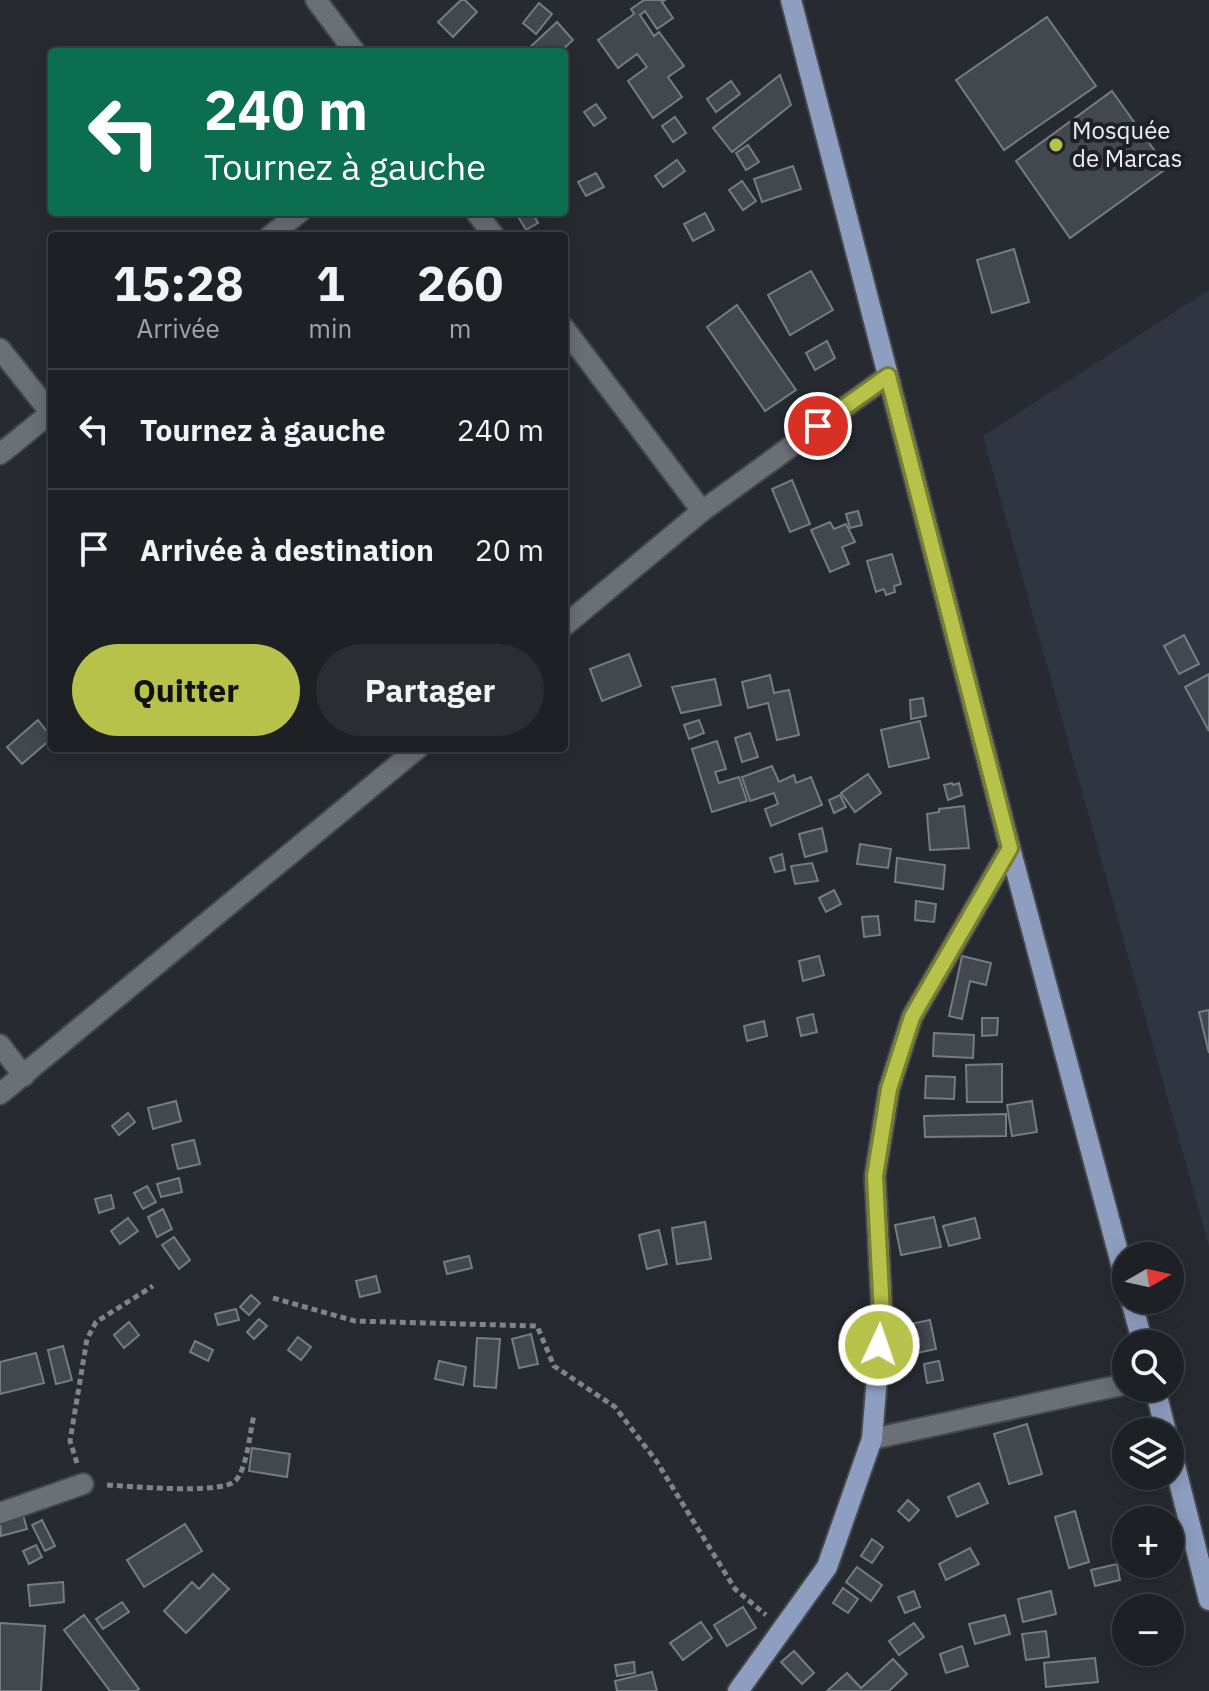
<!DOCTYPE html>
<html lang="fr">
<meta charset="utf-8">
<style>
body{margin:0;font-family:"IBM Plex Sans",sans-serif;background:#2a2d32;color:#f1f3f6;height:100vh;display:flex;flex-direction:column;font-size:30px;white-space:nowrap}
*{box-sizing:border-box;margin:0}
p{font-size:26px;color:#a0a3a7}
.icon{flex:none;width:44px;height:44px;fill:none;stroke:currentColor;stroke-width:2;stroke-linecap:round;stroke-linejoin:round}
.map{position:relative;flex:1;overflow:hidden}
.details{position:absolute;left:48px;top:232px;width:520px;height:520px;display:flex;flex-direction:column;background:#1d2025;border-radius:8px;box-shadow:0 4px 20px #0003,0 0 0 2px #3b3e42}
.details>*{flex:none}
.banner{position:absolute;left:48px;top:48px;width:520px;height:168px;border-radius:8px;box-shadow:0 4px 20px #0003,0 0 0 2px #3b3e42;background:#0b6e4f;color:#fff;overflow:hidden}
.needle{width:52px;rotate:81deg}
.tools{position:absolute;left:1112px;top:1242px;display:grid;gap:16px}
.tools a{display:grid;place-items:center;width:72px;height:72px;border-radius:50%;background:#1d2025;box-shadow:0 4px 20px #0003,0 0 0 2px #3b3e42;font-size:40px}
.pin{position:absolute;display:grid;place-items:center;width:68px;height:68px;color:#fff;margin:-34px;border:4px solid #fff;border-radius:50%;box-shadow:0 2px 8px #0007}
.me{position:absolute;width:88px;margin:-44px;rotate:3deg;stroke-linejoin:round;filter:drop-shadow(0 0 6px #0008)}
.turn{display:flex;align-items:center;gap:28px;height:168px;padding:0 24px;font-size:36px}
.turn .icon{width:104px;height:104px;stroke-width:2.5}
.turn b{display:block;font-size:56px;line-height:68px}
.eta{display:flex;justify-content:space-evenly;align-items:center;height:136px;text-align:center}
.eta b{font-size:48px;font-weight:700;line-height:56px}
.button{display:flex;gap:16px;margin-top:auto;padding:16px 24px}
.button a{flex:1;height:92px;border-radius:48px;background:#b6c249;color:#111;font-size:32px;font-weight:700;line-height:92px;text-align:center}
.button a+a{background:#2a2d32;color:#f1f3f6}
ul{padding:0;list-style:none}
li{display:flex;align-items:center;gap:24px;height:120px;padding:0 24px;border-top:2px solid #3b3e42}
li div{flex:1}
li b{display:block;font-size:30px}
li em{font-style:normal}
.map>svg:first-child{display:block}
</style>
<div class="map">
<svg width="1209" height="1691" viewBox="0 0 1209 1691">
<rect width="100%" height="100%" fill="#272b31"/>
<!-- built -->
<path fill="#303641" d="M 1209,290 L 1209,1246 L 983,436 Z"/>
<!-- building -->
<g fill="#43474e" stroke="#777b83" stroke-width="2">
<path d="M 461,0 L 465,0 L 477,12 L 453,37 L 438,22 Z"/>
<path d="M 644,0 L 665,0 L 662,2 L 673,18 L 657,29 L 645,11 L 640,15 L 654,36 L 659,32 L 684,66 L 668,77 L 682,97 L 653,118 L 628,81 L 647,67 L 637,54 L 618,68 L 598,40 L 634,14 L 631,9 Z"/>
<path d="M 539,3 L 552,14 L 536,34 L 523,23 Z"/>
<path d="M 1047,17 L 1096,86 L 1004,150 L 956,80 Z"/>
<path d="M 557,22 L 573,40 L 560,52 L 529,52 L 527,50 Z"/>
<path d="M 780,75 L 791,105 L 732,152 L 713,128 Z"/>
<path d="M 731,81 L 740,94 L 716,112 L 707,99 Z"/>
<path d="M 1112,91 L 1167,168 L 1070,238 L 1016,161 Z"/>
<path d="M 596,104 L 606,118 L 594,126 L 584,112 Z"/>
<path d="M 675,117 L 686,133 L 673,142 L 662,126 Z"/>
<path d="M 748,145 L 759,162 L 746,170 L 736,153 Z"/>
<path d="M 677,160 L 685,171 L 663,187 L 655,176 Z"/>
<path d="M 793,166 L 801,189 L 762,202 L 754,179 Z"/>
<path d="M 596,173 L 604,187 L 586,196 L 578,182 Z"/>
<path d="M 742,181 L 756,201 L 743,210 L 729,190 Z"/>
<path d="M 532,212 L 538,223 L 526,230 L 516,213 Z"/>
<path d="M 705,213 L 714,230 L 693,241 L 684,224 Z"/>
<path d="M 1014,249 L 1029,302 L 992,313 L 977,260 Z"/>
<path d="M 811,271 L 833,310 L 790,335 L 768,295 Z"/>
<path d="M 737,305 L 796,390 L 765,411 L 707,327 Z"/>
<path d="M 827,341 L 835,358 L 815,370 L 806,353 Z"/>
<path d="M 792,480 L 810,524 L 790,532 L 772,489 Z"/>
<path d="M 858,511 L 862,525 L 850,528 L 846,514 Z"/>
<path d="M 830,522 L 834,529 L 846,524 L 855,542 L 842,547 L 849,564 L 830,572 L 811,530 Z"/>
<path d="M 892,554 L 901,584 L 894,586 L 895,592 L 886,595 L 884,589 L 876,592 L 867,561 Z"/>
<path d="M 1184,635 L 1199,664 L 1179,674 L 1164,646 Z"/>
<path d="M 629,654 L 641,686 L 602,701 L 590,669 Z"/>
<path d="M 1209,674 L 1209,731 L 1185,687 Z"/>
<path d="M 770,675 L 774,693 L 789,690 L 799,735 L 777,740 L 768,703 L 748,708 L 742,682 Z"/>
<path d="M 715,679 L 721,705 L 681,713 L 672,687 Z"/>
<path d="M 923,698 L 926,716 L 911,719 L 910,700 Z"/>
<path d="M 38,720 L 52,738 L 22,764 L 7,747 Z"/>
<path d="M 699,720 L 704,733 L 689,739 L 684,725 Z"/>
<path d="M 920,721 L 929,758 L 889,767 L 881,730 Z"/>
<path d="M 750,733 L 758,757 L 742,762 L 735,738 Z"/>
<path d="M 717,741 L 726,769 L 715,772 L 719,783 L 739,777 L 747,801 L 712,812 L 692,749 Z"/>
<path d="M 772,766 L 779,782 L 794,775 L 796,783 L 811,777 L 822,805 L 771,826 L 765,809 L 778,804 L 774,793 L 750,801 L 742,777 Z"/>
<path d="M 868,774 L 881,793 L 855,812 L 841,793 Z"/>
<path d="M 952,783 L 953,785 L 959,783 L 962,795 L 948,800 L 944,785 Z"/>
<path d="M 840,795 L 846,807 L 834,813 L 829,800 Z"/>
<path d="M 964,806 L 969,848 L 930,850 L 927,814 L 939,812 L 939,809 Z"/>
<path d="M 822,828 L 827,851 L 805,857 L 799,834 Z"/>
<path d="M 860,844 L 891,849 L 888,868 L 857,864 Z"/>
<path d="M 782,854 L 785,870 L 775,872 L 770,858 Z"/>
<path d="M 897,858 L 945,865 L 943,889 L 895,882 Z"/>
<path d="M 812,863 L 818,881 L 795,884 L 791,866 Z"/>
<path d="M 834,890 L 841,904 L 826,912 L 819,898 Z"/>
<path d="M 916,901 L 936,904 L 934,922 L 915,920 Z"/>
<path d="M 878,916 L 880,935 L 864,937 L 862,917 Z"/>
<path d="M 819,956 L 824,975 L 803,981 L 799,961 Z"/>
<path d="M 962,956 L 991,963 L 986,985 L 970,981 L 962,1019 L 949,1016 Z"/>
<path d="M 1209,1010 L 1209,1053 L 1199,1012 Z"/>
<path d="M 813,1014 L 817,1032 L 801,1036 L 797,1018 Z"/>
<path d="M 982,1018 L 998,1018 L 997,1035 L 982,1036 Z"/>
<path d="M 764,1021 L 767,1036 L 747,1041 L 744,1026 Z"/>
<path d="M 934,1033 L 974,1035 L 973,1058 L 933,1056 Z"/>
<path d="M 1002,1064 L 1002,1102 L 967,1102 L 966,1065 Z"/>
<path d="M 926,1076 L 955,1077 L 954,1099 L 925,1098 Z"/>
<path d="M 176,1101 L 181,1121 L 153,1129 L 148,1108 Z"/>
<path d="M 1032,1101 L 1037,1132 L 1012,1136 L 1007,1105 Z"/>
<path d="M 128,1113 L 135,1122 L 119,1135 L 112,1126 Z"/>
<path d="M 1006,1114 L 1006,1136 L 925,1137 L 924,1116 Z"/>
<path d="M 194,1140 L 200,1164 L 178,1169 L 172,1145 Z"/>
<path d="M 179,1178 L 182,1192 L 161,1197 L 157,1184 Z"/>
<path d="M 147,1186 L 156,1202 L 143,1209 L 134,1193 Z"/>
<path d="M 111,1195 L 114,1208 L 99,1213 L 95,1199 Z"/>
<path d="M 163,1209 L 172,1229 L 157,1237 L 148,1217 Z"/>
<path d="M 934,1217 L 941,1247 L 901,1255 L 895,1225 Z"/>
<path d="M 128,1218 L 138,1231 L 120,1244 L 111,1231 Z"/>
<path d="M 975,1218 L 980,1238 L 949,1246 L 943,1226 Z"/>
<path d="M 705,1222 L 711,1259 L 677,1264 L 672,1228 Z"/>
<path d="M 659,1230 L 667,1264 L 647,1269 L 639,1235 Z"/>
<path d="M 174,1237 L 190,1260 L 179,1269 L 162,1245 Z"/>
<path d="M 469,1256 L 472,1268 L 447,1274 L 444,1262 Z"/>
<path d="M 376,1276 L 380,1292 L 360,1297 L 356,1281 Z"/>
<path d="M 251,1295 L 260,1303 L 249,1315 L 240,1307 Z"/>
<path d="M 236,1309 L 239,1320 L 218,1325 L 215,1314 Z"/>
<path d="M 259,1319 L 267,1326 L 254,1339 L 247,1332 Z"/>
<path d="M 930,1320 L 936,1349 L 907,1355 L 901,1326 Z"/>
<path d="M 129,1322 L 139,1335 L 124,1348 L 114,1335 Z"/>
<path d="M 531,1334 L 538,1364 L 519,1368 L 512,1339 Z"/>
<path d="M 298,1337 L 311,1347 L 301,1360 L 288,1350 Z"/>
<path d="M 477,1338 L 500,1339 L 496,1388 L 474,1386 Z"/>
<path d="M 195,1341 L 213,1350 L 208,1361 L 190,1352 Z"/>
<path d="M 63,1346 L 72,1380 L 56,1384 L 48,1350 Z"/>
<path d="M 36,1353 L 44,1383 L 0,1394 L 0,1362 Z"/>
<path d="M 439,1361 L 466,1367 L 463,1385 L 435,1379 Z"/>
<path d="M 939,1361 L 943,1380 L 927,1383 L 924,1364 Z"/>
<path d="M 1027,1424 L 1042,1474 L 1009,1484 L 994,1434 Z"/>
<path d="M 252,1448 L 290,1454 L 287,1477 L 249,1471 Z"/>
<path d="M 979,1483 L 988,1503 L 957,1517 L 948,1497 Z"/>
<path d="M 908,1500 L 919,1510 L 909,1521 L 898,1511 Z"/>
<path d="M 1075,1511 L 1089,1562 L 1069,1568 L 1055,1517 Z"/>
<path d="M 23,1515 L 27,1529 L 1,1536 L 0,1521 Z"/>
<path d="M 42,1520 L 55,1546 L 45,1551 L 32,1525 Z"/>
<path d="M 185,1524 L 202,1551 L 144,1587 L 127,1560 Z"/>
<path d="M 872,1539 L 883,1547 L 872,1563 L 861,1556 Z"/>
<path d="M 36,1545 L 42,1557 L 29,1564 L 23,1551 Z"/>
<path d="M 970,1548 L 979,1564 L 946,1580 L 939,1564 Z"/>
<path d="M 1117,1564 L 1120,1580 L 1095,1586 L 1091,1570 Z"/>
<path d="M 857,1567 L 882,1585 L 871,1601 L 846,1582 Z"/>
<path d="M 213,1574 L 229,1589 L 186,1633 L 164,1611 L 192,1582 L 199,1589 Z"/>
<path d="M 63,1582 L 64,1602 L 30,1606 L 28,1585 Z"/>
<path d="M 843,1588 L 858,1599 L 848,1613 L 833,1603 Z"/>
<path d="M 914,1591 L 920,1607 L 905,1613 L 898,1597 Z"/>
<path d="M 1051,1591 L 1056,1614 L 1023,1622 L 1018,1599 Z"/>
<path d="M 122,1602 L 129,1612 L 103,1629 L 96,1619 Z"/>
<path d="M 743,1607 L 756,1628 L 727,1646 L 714,1625 Z"/>
<path d="M 84,1615 L 139,1689 L 136,1691 L 110,1691 L 64,1630 Z"/>
<path d="M 1005,1615 L 1010,1634 L 975,1644 L 969,1624 Z"/>
<path d="M 701,1622 L 712,1638 L 683,1660 L 670,1643 Z"/>
<path d="M 0,1623 L 45,1626 L 41,1691 L 0,1691 Z"/>
<path d="M 914,1623 L 924,1637 L 899,1655 L 889,1641 Z"/>
<path d="M 1046,1631 L 1049,1657 L 1026,1660 L 1022,1634 Z"/>
<path d="M 962,1646 L 968,1666 L 946,1673 L 940,1654 Z"/>
<path d="M 794,1651 L 814,1673 L 802,1684 L 781,1662 Z"/>
<path d="M 1095,1658 L 1098,1682 L 1046,1687 L 1044,1663 Z"/>
<path d="M 893,1659 L 907,1674 L 889,1691 L 827,1691 L 847,1673 L 861,1688 Z"/>
<path d="M 634,1662 L 635,1673 L 617,1676 L 615,1665 Z"/>
<path d="M 652,1672 L 657,1691 L 617,1691 L 615,1681 Z"/>
</g>
<g fill="none" stroke-linecap="round" stroke-linejoin="round">
<defs>
<g id="minor">
<path d="M 316,0 L 355,52"/>
<path d="M 476,212 L 494,236"/>
<path d="M 270,236 L 300,212"/>
<path d="M 564,328 L 702,511"/>
<path d="M 0,349 L 51,413"/>
<path d="M 0,454 L 52,412"/>
<path d="M 564,626 L 702,511 L 888,376"/>
<path d="M 0,1045 L 24,1076"/>
<path d="M 0,1094 L 418,748"/>
<path d="M 872,1439 L 1126,1384"/>
<path d="M 0,1513 L 83,1484"/>
</g>
<g id="major">
<path d="M 791,0 L 1010,848 L 1126,1282"/>
<path d="M 1131,1300 L 1143,1344"/>
<path d="M 1155,1388 L 1166,1432"/>
<path d="M 1170,1446 L 1209,1600"/>
<path d="M 738,1691 L 827,1567 L 872,1439 L 882,1314 L 875,1176 L 889,1089 L 912,1017 L 1010,848"/>
</g>
</defs>
<!-- minor casing -->
<use href="#minor" stroke="#45484d" stroke-width="24"/>
<!-- major casing -->
<use href="#major" stroke="#45484d" stroke-width="24"/>
<!-- path -->
<g stroke="#808388" stroke-width="5" stroke-dasharray="6 4" stroke-linecap="butt">
<path d="M 273,1298 L 355,1321 L 537,1326 L 554,1366 L 615,1407 L 657,1462 L 735,1589 L 766,1615"/>
<path d="M 77,1463 L 70,1441 L 87,1339 L 96,1322 L 153,1286"/>
<path d="M 107,1485 C 130,1486 220,1495 235,1481 C 247,1470 250,1431 254,1415"/>
</g>
<!-- minor -->
<use href="#minor" stroke="#6b6f76" stroke-width="20"/>
<!-- major -->
<use href="#major" stroke="#8d9ec0" stroke-width="20"/>
</g>
<g fill="none" stroke-linecap="round" stroke-linejoin="round">
<defs>
<path id="route" d="M 818,426 L 888,376 L 1010,848 L 912,1017 L 889,1089 L 875,1176 L 882,1314 L 879,1345"/>
</defs>
<!-- route casing -->
<use href="#route" stroke="#767e2f" stroke-width="20"/>
<!-- route -->
<use href="#route" stroke="#b6c249" stroke-width="14"/>
</g>
<!-- markers -->
<circle fill="#b6c249" stroke="#1e2127" stroke-width="3" cx="1056" cy="145" r="8"/>
<g text-anchor="middle" stroke-width="8" stroke-linejoin="round" paint-order="stroke">
<!-- poi labels -->
<g font-size="24" fill="#eceef3" stroke="#1e2127" text-anchor="start">
<text x="1072" y="139">Mosquée<tspan x="1072" dy="28">de Marcas</tspan></text>
</g>
</g>
</svg>
<div class="tools">
<a><svg class="needle" viewBox="-14 -14 28 28"><path d="M0-13l5 13h-10z" fill="#e53935"/><path d="M0 13l5-13h-10z" fill="#a0a3a7"/></svg></a>
<a><svg class="icon" aria-label="search" viewBox="0 0 24 24"><circle cx="10" cy="10" r="6"/><path d="M15 15l6 6"/></svg></a>
<a><svg class="icon" aria-label="layers" viewBox="0 0 24 24"><path d="M12 4l9 5-9 5-9-5zM3 14l9 5 9-5"/></svg></a>
<a>+</a>
<a>−</a>
</div>
<div class="pin" style="left:818px;top:426px;background:#d93025"><svg class="icon" aria-label="arrive" viewBox="0 0 24 24"><path d="M6 21V4h12l-3 4 3 4H6"/></svg></div>
<svg class="me" style="left:879px;top:1345px" viewBox="-20 -20 40 40"><circle r="17" fill="#b6c249" stroke="#fff" stroke-width="3"/><path d="M0-11L8 9 0 5-8 9z" fill="#fff"/></svg>
<div class="banner">
<div class="turn"><svg class="icon" aria-label="left" viewBox="0 0 24 24"><path d="M17 20v-9H6M10 6l-5 5 5 5"/></svg><div><b>240 m</b>Tournez à gauche</div></div>
</div>
<section class="details">
<div class="eta">
<div><b>15:28</b><p>Arrivée</p></div>
<div><b>1</b><p>min</p></div>
<div><b>260</b><p>m</p></div>
</div>
<ul>
<li><svg class="icon" aria-label="left" viewBox="0 0 24 24"><path d="M17 20v-9H6M10 6l-5 5 5 5"/></svg><div><b>Tournez à gauche</b></div><em>240 m</em></li>
<li><svg class="icon" aria-label="arrive" viewBox="0 0 24 24"><path d="M6 21V4h12l-3 4 3 4H6"/></svg><div><b>Arrivée à destination</b></div><em>20 m</em></li>
</ul>
<div class="button"><a>Quitter</a><a>Partager</a></div>
</section>
</div>
